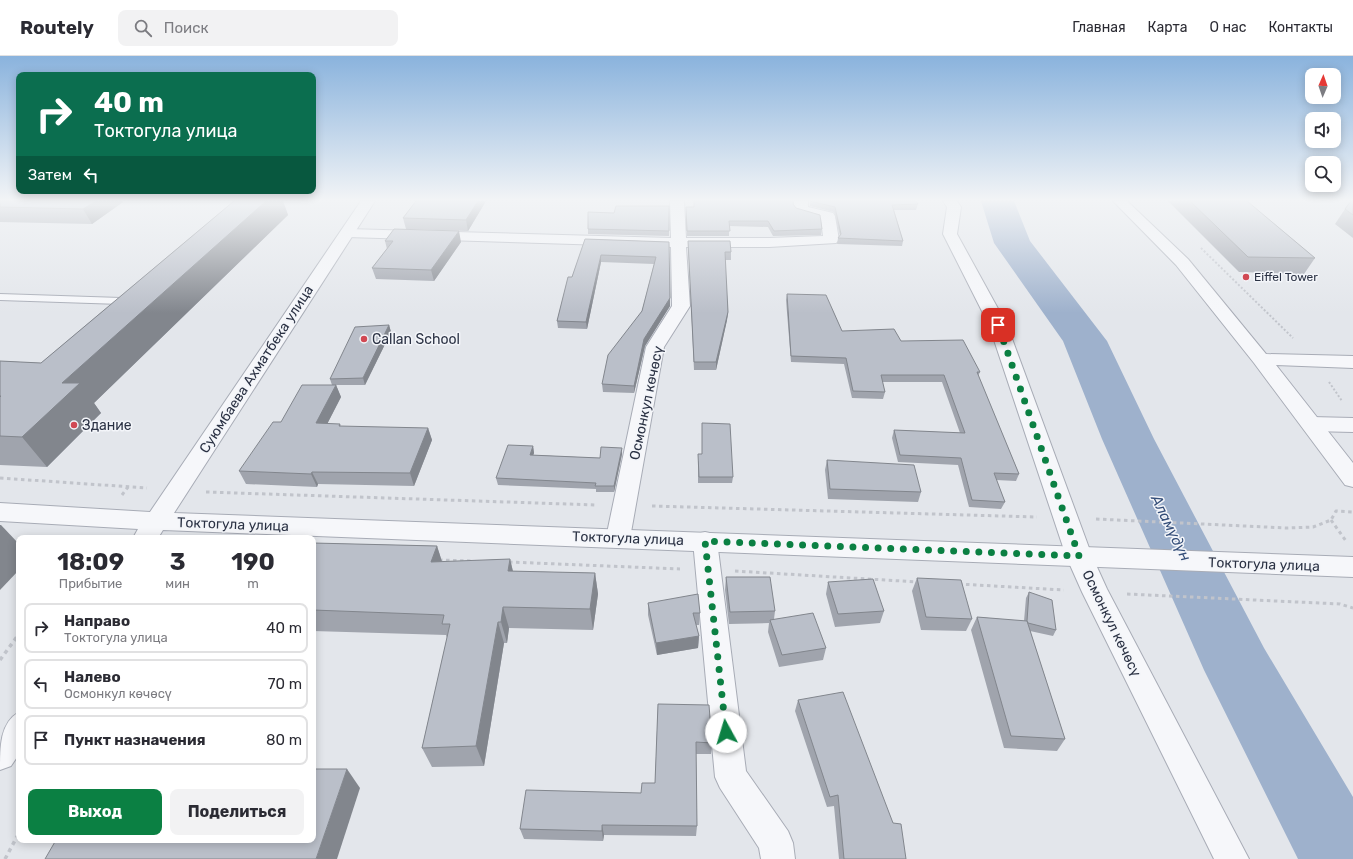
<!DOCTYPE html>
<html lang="ru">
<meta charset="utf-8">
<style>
body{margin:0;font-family:Rubik,sans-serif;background:#f2f2f3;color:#2b2b33;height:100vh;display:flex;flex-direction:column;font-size:15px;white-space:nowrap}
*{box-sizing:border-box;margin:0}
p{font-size:13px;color:#7c7c81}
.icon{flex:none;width:22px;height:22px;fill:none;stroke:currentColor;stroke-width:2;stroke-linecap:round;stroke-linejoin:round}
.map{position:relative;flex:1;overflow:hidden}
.panel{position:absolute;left:16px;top:479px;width:300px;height:308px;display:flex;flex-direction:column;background:#fff;border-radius:8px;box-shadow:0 2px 10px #0003}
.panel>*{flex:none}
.banner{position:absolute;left:16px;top:16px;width:300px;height:122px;border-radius:8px;box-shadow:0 2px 10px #0003;background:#0b6e4f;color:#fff;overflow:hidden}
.needle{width:26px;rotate:2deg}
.tools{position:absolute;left:1305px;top:12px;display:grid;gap:8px}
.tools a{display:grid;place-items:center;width:36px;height:36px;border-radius:8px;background:#fff;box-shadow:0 2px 10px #0003;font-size:20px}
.pin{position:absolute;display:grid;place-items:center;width:34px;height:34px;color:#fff;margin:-17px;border-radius:8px;box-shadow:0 2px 6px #0006}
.me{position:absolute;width:44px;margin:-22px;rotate:354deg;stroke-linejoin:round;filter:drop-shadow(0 0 3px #0008)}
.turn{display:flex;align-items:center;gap:14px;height:84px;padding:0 12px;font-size:18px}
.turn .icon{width:52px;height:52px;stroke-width:2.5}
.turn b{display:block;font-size:28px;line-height:34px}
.then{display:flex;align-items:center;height:38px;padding:0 12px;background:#0003;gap:8px;font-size:15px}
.eta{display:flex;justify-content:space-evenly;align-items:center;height:68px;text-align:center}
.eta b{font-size:24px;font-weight:700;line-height:28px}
.button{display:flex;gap:8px;margin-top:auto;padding:8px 12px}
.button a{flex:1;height:46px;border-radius:8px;background:#0b8043;color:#fff;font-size:16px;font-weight:700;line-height:46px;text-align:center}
.button a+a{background:#f2f2f3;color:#2b2b33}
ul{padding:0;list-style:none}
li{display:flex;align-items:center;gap:12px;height:50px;margin:0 8px 6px;padding:0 4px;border:2px solid #e1e1e2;border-radius:8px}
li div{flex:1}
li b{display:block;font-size:15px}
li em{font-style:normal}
header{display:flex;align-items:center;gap:24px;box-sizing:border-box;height:56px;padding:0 20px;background:#fff;border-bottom:1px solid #e1e1e2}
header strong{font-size:19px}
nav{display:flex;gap:22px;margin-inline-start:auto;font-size:14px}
.search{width:280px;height:36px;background:#f2f2f3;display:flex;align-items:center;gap:10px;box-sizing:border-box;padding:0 14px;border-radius:8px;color:#7c7c81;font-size:15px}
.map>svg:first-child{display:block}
</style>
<header>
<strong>Routely</strong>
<div class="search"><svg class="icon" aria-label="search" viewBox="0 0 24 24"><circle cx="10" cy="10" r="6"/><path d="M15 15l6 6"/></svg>Поиск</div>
<nav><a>Главная</a><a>Карта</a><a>О нас</a><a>Контакты</a></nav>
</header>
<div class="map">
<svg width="1353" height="803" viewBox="0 0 1353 803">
<rect width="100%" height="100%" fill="#e3e6eb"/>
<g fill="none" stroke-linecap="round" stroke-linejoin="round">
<!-- river -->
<path fill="#9eb1cc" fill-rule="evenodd" d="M 981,145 L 1014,145 L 1030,185 L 1107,285 L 1154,383 L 1264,592 L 1353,741 L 1353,803 L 1298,803 L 1204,614 L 1102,383 L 1063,285 L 994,187 Z"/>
<defs>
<path id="service" d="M 0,238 L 121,242 L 126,245 L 121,248 L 0,244 Z"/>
<g id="minor">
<path d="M 670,145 L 684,145 L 686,182 L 769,182 L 823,180 L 821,163 L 796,156 L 794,153 L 794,145 L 808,145 L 808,151 L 833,157 L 835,160 L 839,184 L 836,187 L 769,191 L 686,191 L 690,250 L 664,291 L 630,482 L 627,489 L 618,491 L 609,489 L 606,482 L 646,291 L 672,250 L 671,191 L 347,181 L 342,180 L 340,177 L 342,174 L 347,173 L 671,182 Z"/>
<path d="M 943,145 L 957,145 L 961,151 L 957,178 L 1007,269 L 1092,500 L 1107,533 L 1249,803 L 1214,803 L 1082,536 L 1066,500 L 989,269 L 943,178 L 947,151 Z"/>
<path d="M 1311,361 L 1353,362 L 1353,376 L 1311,375 L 1304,373 L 1301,368 L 1304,363 Z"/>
<path d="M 705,476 L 714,478 L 717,485 L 746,715 L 788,775 L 793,787 L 795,803 L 761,803 L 759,792 L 720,732 L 715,721 L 693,485 L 696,478 Z"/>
</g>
<g id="tertiary">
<path d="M 361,145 L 375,145 L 174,457 L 1353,501 L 1353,521 L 163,474 L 158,482 L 133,482 L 138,473 L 0,465 L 0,447 L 150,456 Z"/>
<path d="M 1113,145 L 1127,145 L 1188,203 L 1266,298 L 1353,300 L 1353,312 L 1276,309 L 1353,407 L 1353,431 L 1345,429 L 1254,307 L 1176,209 Z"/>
<path d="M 19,656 L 19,698 L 11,710 L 0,714 C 0,690 0,667 19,656 Z"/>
</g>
</defs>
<!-- service casing -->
<use href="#service" stroke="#a8acb6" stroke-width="2"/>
<!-- minor casing -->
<use href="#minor" stroke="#a8acb6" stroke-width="2"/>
<!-- tertiary casing -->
<use href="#tertiary" stroke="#a8acb6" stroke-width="2"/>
<!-- path-far2 -->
<g stroke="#c1c4cb" stroke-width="2" stroke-dasharray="2 2" stroke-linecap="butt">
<path d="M 1201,192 L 1293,282"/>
<path d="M 1329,326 L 1342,345"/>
</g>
<!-- path-far1 -->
<g stroke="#c1c4cb" stroke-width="3" stroke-dasharray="3.5 3.5" stroke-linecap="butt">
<path d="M 0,422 L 147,432"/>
<path d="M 206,436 L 597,449"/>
<path d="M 122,439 L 128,431"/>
<path d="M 652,450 L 1037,461"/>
<path d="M 1096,463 L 1287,472 L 1313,471 L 1331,464 L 1336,455 L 1353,456"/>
<path d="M 1331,464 L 1346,485"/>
<path d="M 439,504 L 472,505"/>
<path d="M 509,506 L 680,513"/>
<path d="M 735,515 L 918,526"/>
<path d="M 959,528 L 1064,534"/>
<path d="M 1127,538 L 1340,548 L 1353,552"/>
</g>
<!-- path -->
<g stroke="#c1c4cb" stroke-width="3.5" stroke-dasharray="4 4" stroke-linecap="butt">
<path d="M 0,604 L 19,578"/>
<path d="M 5,803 L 19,777"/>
</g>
<!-- service -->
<use href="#service" fill="#f6f7fa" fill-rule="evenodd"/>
<!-- minor -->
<use href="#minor" fill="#f6f7fa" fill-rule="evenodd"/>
<!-- tertiary -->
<use href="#tertiary" fill="#f6f7fa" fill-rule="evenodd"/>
</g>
<!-- wall -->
<g fill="#a0a4ad">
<path d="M 0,145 L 123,146 L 92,168 L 0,166 Z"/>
<path d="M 234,145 L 283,145 L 288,159 L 94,347 L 101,357 L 47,411 L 0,409 L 0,305 L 41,307 Z"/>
<path d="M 486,145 L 468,175 L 406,173 L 403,162 Z"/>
<path d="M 810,145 L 918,148 L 916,154 L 894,154 L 903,185 L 902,190 L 837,188 L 838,182 L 840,180 L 834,156 L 810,150 Z"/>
<path d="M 1168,145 L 1247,145 L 1315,202 L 1304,218 L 1239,216 Z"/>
<path d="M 1353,145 L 1353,182 L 1335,168 L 1345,153 Z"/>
<path d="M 793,148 L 796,152 L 822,173 L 821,179 L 773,180 L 768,171 L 729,170 L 729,180 L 687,180 L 686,151 Z"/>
<path d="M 669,150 L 669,180 L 588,178 L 588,173 L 614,157 Z"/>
<path d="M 585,183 L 669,186 L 670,250 L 645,290 L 634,337 L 603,336 L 602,328 L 642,255 L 654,208 L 601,206 L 587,273 L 558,272 L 557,265 Z"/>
<path d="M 385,185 L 461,186 L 434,225 L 376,223 L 372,212 L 387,193 Z"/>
<path d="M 688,185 L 731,196 L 731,204 L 725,204 L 728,256 L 727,264 L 716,314 L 694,314 Z"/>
<path d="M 787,238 L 842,275 L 901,285 L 980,316 L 978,320 L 1019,418 L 1016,425 L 996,424 L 1005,446 L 1001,453 L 969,451 L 958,409 L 898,406 L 892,382 L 894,374 L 960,377 L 942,326 L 882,326 L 885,336 L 883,343 L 852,342 L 844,308 L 791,306 L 786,244 Z"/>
<path d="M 389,269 L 391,276 L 365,329 L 336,329 L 341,341 L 327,368 L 340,368 L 341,371 L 428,372 L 432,384 L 414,430 L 318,428 L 317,431 L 246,428 L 239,415 L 281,366 L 332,329 L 330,323 Z"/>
<path d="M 533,390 L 534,397 L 533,399 L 600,402 L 622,398 L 614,436 L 596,436 L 596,433 L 498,429 L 496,422 Z"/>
<path d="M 827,404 L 921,436 L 918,446 L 828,443 L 825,414 Z"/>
<path d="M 698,405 L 733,421 L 732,427 L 698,427 Z"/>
<path d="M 313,487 L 437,490 L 442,506 L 510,503 L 513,515 L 595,517 L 598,538 L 593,574 L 509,572 L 507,587 L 504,587 L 484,710 L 432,711 L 422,692 L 447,582 L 446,579 L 313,575 Z"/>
<path d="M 726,521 L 775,555 L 774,563 L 826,592 L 823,604 L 779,611 L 768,576 L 769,567 L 729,568 L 725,534 Z"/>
<path d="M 917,522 L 972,563 L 966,575 L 921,574 L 912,535 Z"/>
<path d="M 828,526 L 884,555 L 880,567 L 835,571 L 826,538 Z"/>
<path d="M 1029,536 L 1056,574 L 1053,580 L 1030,575 L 1065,683 L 1057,695 L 1004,692 L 971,574 L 977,561 L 1024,565 L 1026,542 Z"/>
<path d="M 648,547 L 700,557 L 699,569 L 696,569 L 699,580 L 698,592 L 657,599 L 648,559 Z"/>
<path d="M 798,644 L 906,803 L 839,803 L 834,750 L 827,751 L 795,655 Z"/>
<path d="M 658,648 L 712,687 L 711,698 L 696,698 L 697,770 L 696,780 L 604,779 L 603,785 L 524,783 L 520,773 L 641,737 L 655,727 Z"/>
</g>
<!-- shaded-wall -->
<g fill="#82868d">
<path d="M 96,145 L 123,145 L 123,146 L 92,168 L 83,153 Z"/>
<path d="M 266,145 L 283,145 L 288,159 L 94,347 L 101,357 L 47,411 L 22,381 L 62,327 Z"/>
<path d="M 478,145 L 486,145 L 468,175 L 466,164 Z"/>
<path d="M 459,175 L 461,186 L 434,225 L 431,214 Z"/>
<path d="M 601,199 L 601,206 L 587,273 L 586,266 Z"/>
<path d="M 670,242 L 670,250 L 645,290 L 634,337 L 634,330 L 644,283 Z"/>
<path d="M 728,256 L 727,264 L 716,314 L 716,306 Z"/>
<path d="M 389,269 L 391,276 L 365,329 L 363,322 Z"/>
<path d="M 336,329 L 341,341 L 321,380 L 316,367 Z"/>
<path d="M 428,372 L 432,384 L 414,430 L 410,417 Z"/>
<path d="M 533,390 L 534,397 L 531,406 L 530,399 Z"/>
<path d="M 622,392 L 622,398 L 614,436 L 614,430 Z"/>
<path d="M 312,416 L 318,428 L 317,431 L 311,418 Z"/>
<path d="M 0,469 L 1,469 L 19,488 L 19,514 L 0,534 Z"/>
<path d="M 437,490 L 444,512 L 431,506 Z"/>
<path d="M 510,503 L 515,525 L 508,515 Z"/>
<path d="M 595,517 L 598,538 L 593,574 L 590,553 Z"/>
<path d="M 503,551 L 509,572 L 507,587 L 501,566 Z"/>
<path d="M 498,566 L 504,587 L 484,710 L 476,690 Z"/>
<path d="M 699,580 L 698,592 L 657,599 L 656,587 Z"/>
<path d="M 347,713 L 360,732 L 337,803 L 316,803 Z"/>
<path d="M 602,769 L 604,779 L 603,785 L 602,775 Z"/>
</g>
<!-- building -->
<g fill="#babfc9" stroke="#82868d">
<path d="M 0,145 L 96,145 L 83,153 L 0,151 Z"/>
<path d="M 234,145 L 266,145 L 62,327 L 80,327 L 22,381 L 0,380 L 0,341 L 1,340 L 0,340 L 0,305 L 41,307 Z"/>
<path d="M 416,145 L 478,145 L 466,164 L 403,162 Z"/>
<path d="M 694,145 L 793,145 L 793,148 L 796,152 L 820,159 L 822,173 L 774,175 L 768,165 L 729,165 L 730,175 L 687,175 L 686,151 L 694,151 Z"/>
<path d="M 810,145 L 916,145 L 918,148 L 892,149 L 903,185 L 838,182 L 841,178 L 835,151 Z"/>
<path d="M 1190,145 L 1247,145 L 1315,202 L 1248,201 Z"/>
<path d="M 1351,145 L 1353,145 L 1353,159 L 1345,153 Z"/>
<path d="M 616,150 L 669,150 L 669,175 L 588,173 L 588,156 L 614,157 Z"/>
<path d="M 394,173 L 459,175 L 431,214 L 372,212 L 393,185 L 385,185 Z"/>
<path d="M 585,183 L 669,186 L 670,242 L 644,283 L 634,330 L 602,328 L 608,299 L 642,255 L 656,201 L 601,199 L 586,266 L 557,265 L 568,221 L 572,221 Z"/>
<path d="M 688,185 L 730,185 L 731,196 L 725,196 L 728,256 L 716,306 L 694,306 Z"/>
<path d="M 787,238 L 826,239 L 842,275 L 894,273 L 901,285 L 963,284 L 980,316 L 977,316 L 1019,418 L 994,417 L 1005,446 L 972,444 L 961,402 L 900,399 L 894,374 L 965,377 L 944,319 L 881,319 L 885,336 L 853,335 L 846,302 L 791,300 Z"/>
<path d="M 389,269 L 363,322 L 330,323 L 355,271 Z"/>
<path d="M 302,329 L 336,329 L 316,367 L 340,368 L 339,370 L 428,372 L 410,417 L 312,416 L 311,418 L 239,415 L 273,366 L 281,366 Z"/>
<path d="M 702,367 L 730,368 L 733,421 L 699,421 L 698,398 L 702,398 Z"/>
<path d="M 508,389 L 533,390 L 530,399 L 600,402 L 601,391 L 622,392 L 614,430 L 595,430 L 596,427 L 496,422 Z"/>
<path d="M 827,404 L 914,409 L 921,436 L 830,433 Z"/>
<path d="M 313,487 L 437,490 L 431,506 L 510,503 L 508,515 L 595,517 L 590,553 L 503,551 L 501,566 L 498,566 L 476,690 L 422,692 L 450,568 L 442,568 L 444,559 L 313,554 Z"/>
<path d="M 726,521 L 770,521 L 775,555 L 730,556 Z"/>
<path d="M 917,522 L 961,524 L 972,563 L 926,561 Z"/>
<path d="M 873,523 L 884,555 L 838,558 L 828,526 Z"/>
<path d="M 1029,536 L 1052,544 L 1056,574 L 1028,567 L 1027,565 Z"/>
<path d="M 698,538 L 700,557 L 693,557 L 699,580 L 656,587 L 648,547 Z"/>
<path d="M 813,557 L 826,592 L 782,599 L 770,564 Z"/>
<path d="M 977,561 L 1027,565 L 1065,683 L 1011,680 Z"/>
<path d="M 843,636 L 893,767 L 901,768 L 906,803 L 844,803 L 838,739 L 830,741 L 798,644 Z"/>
<path d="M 658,648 L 709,649 L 712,687 L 696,686 L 697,770 L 602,769 L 602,775 L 520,773 L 526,734 L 641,737 L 642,727 L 655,727 Z"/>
<path d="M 313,713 L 347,713 L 316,803 L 45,803 L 56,784 L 313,784 Z"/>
</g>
<!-- sky -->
<linearGradient id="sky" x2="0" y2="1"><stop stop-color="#8ab3dd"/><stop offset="0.56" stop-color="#f2f4f6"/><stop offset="1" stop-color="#f2f4f6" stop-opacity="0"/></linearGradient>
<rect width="1353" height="257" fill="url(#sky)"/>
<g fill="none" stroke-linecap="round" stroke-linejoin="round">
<!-- route -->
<path stroke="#0b8043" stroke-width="7" stroke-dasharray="0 12.6" d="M 726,676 L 705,485 L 1079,500 L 998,269"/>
</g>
<!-- markers -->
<g fill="#d14853" stroke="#f3f5f9" stroke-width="1.5">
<circle cx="1246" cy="221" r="4"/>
<circle cx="364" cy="283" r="4"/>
<circle cx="74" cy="369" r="4"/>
</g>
<g text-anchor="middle" stroke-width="3" stroke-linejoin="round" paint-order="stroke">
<!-- far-poi labels -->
<g font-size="12" fill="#2b3244" stroke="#f3f5f9" text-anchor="start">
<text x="1254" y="225">Eiffel Tower</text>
</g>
<!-- poi labels -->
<g font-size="14" fill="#2b3244" stroke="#f3f5f9" text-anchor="start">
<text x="372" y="288">Callan School</text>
<text x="82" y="374">Здание</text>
</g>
<!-- street labels -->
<g font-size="14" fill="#2b3244" stroke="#f3f5f9">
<text transform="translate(256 313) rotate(-57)" y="5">Суюмбаева Ахматбека улица</text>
<text transform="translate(646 347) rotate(-78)" y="5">Осмонкул көчөсү</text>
<text transform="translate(233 468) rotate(2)" y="5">Токтогула улица</text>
<text transform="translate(628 482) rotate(2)" y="5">Токтогула улица</text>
<text transform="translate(1264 508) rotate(2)" y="5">Токтогула улица</text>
<text transform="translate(1112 567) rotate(64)" y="5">Осмонкул көчөсү</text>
</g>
<!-- water labels -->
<g font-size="15" font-style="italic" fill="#344e79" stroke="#f3f5f9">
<text transform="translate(1171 472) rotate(64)" y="5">Аламүдүн</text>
</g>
</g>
</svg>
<div class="tools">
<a><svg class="needle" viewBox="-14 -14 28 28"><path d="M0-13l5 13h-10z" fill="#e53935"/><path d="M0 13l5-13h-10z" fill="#7c7c81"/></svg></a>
<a><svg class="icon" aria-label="sound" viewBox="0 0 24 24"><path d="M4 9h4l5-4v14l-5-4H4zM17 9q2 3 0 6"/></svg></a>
<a><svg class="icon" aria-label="search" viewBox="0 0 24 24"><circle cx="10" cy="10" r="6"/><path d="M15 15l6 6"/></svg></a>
</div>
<div class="pin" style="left:998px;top:269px;background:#d93025"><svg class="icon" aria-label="arrive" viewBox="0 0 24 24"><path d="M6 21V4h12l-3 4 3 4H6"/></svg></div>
<svg class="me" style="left:726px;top:676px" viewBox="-20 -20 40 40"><circle r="19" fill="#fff"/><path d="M0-13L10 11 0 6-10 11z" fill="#0b8043"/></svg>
<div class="banner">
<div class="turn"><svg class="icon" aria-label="right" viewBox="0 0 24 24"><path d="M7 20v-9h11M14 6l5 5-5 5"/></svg><div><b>40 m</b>Токтогула улица</div></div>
<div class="then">Затем<svg class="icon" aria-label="left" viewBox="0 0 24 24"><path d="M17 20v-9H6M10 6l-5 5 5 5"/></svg></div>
</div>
<section class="panel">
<div class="eta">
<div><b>18:09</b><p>Прибытие</p></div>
<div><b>3</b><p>мин</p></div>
<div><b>190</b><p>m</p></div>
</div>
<ul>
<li><svg class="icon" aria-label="right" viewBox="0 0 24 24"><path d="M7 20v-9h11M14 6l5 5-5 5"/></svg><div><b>Направо</b><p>Токтогула улица</p></div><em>40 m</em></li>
<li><svg class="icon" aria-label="left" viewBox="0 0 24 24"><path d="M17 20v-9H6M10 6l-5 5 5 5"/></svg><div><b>Налево</b><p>Осмонкул көчөсү</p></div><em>70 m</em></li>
<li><svg class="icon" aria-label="arrive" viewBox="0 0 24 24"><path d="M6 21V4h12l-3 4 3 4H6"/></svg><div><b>Пункт назначения</b></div><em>80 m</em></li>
</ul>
<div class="button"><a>Выход</a><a>Поделиться</a></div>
</section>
</div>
